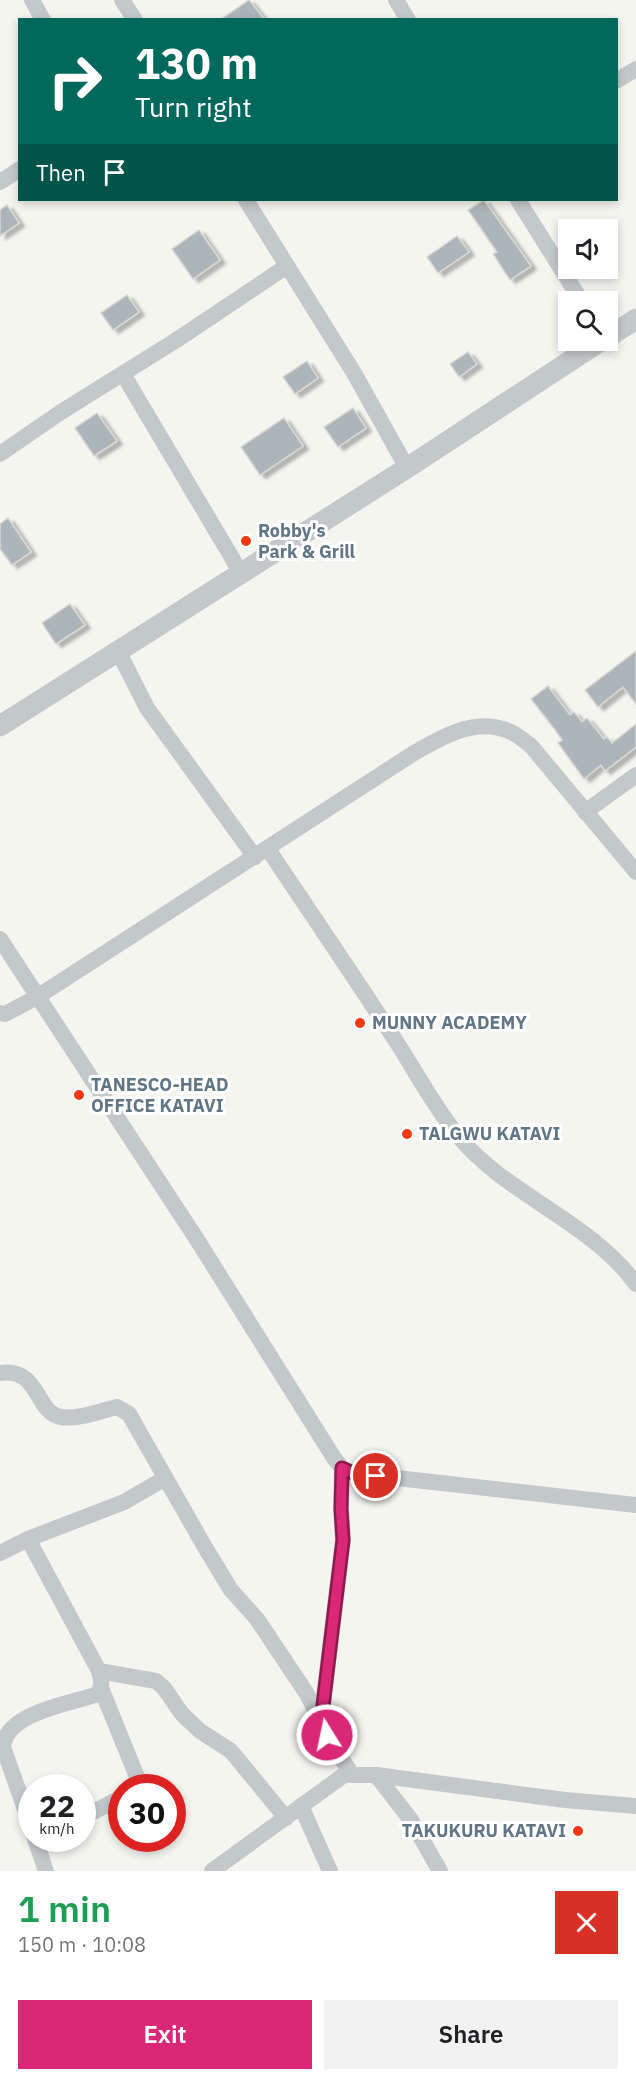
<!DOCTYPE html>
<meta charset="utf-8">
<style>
body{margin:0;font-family:"IBM Plex Sans",sans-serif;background:#f2f2f2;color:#202124;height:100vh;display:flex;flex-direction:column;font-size:22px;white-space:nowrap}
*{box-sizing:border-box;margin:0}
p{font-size:20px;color:#757577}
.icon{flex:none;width:33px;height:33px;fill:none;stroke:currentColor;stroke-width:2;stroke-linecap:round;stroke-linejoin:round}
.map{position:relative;height:1871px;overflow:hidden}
.sheet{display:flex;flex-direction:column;background:#fff;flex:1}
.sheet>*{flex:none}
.banner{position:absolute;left:18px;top:18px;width:600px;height:183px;border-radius:0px;box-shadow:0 3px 9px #0003;background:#00695c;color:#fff;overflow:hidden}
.buttons{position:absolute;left:558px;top:219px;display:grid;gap:12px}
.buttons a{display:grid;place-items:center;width:60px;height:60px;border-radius:0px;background:#fff;box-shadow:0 3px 9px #0003;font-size:30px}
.speed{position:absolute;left:18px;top:1774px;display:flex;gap:12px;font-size:30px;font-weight:700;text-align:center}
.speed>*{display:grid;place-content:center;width:78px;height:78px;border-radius:50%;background:#fff;box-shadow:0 3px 9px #0003;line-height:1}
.speed small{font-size:15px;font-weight:400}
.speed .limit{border:9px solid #d22;background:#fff;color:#111}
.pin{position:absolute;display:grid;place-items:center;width:51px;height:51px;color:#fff;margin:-26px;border:3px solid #fff;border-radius:50%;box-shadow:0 2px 6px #0007}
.me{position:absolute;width:66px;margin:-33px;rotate:350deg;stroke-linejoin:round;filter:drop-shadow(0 0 4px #0008)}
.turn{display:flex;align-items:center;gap:21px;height:126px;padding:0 18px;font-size:27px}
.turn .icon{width:78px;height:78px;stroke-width:2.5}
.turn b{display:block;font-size:42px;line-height:51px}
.then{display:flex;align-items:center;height:57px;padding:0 18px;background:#0003;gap:12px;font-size:22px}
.round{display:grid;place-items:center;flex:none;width:63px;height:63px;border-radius:0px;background:#f2f2f2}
.headline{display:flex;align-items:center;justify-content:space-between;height:102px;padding:0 18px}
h1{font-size:36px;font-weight:600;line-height:45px;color:#1e9e55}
.button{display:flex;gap:12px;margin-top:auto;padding:12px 18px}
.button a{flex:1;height:69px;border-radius:0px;background:#db2777;color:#fff;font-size:24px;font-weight:600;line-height:69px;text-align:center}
.button a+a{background:#f2f2f2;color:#202124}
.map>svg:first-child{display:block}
</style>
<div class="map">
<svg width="636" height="1871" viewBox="0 0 636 1871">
<defs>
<filter id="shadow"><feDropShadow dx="5.5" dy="3.5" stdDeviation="1.5" flood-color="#0004"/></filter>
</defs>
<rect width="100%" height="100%" fill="#f5f5f0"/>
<!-- building -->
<g fill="#acb5b9" stroke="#d6d6d3" stroke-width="1.5" filter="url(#shadow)">
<path d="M 249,0 L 265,20 L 220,20 Z"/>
<path d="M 484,200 L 531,266 L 510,280 L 493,254 L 497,252 L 468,210 Z"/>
<path d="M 7,205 L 19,223 L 0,236 L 0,210 Z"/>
<path d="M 199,230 L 220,260 L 193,279 L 172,249 Z"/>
<path d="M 457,236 L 469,252 L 438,273 L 427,257 Z"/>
<path d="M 127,295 L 139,312 L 113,330 L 101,313 Z"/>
<path d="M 468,352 L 477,364 L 459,377 L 450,364 Z"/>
<path d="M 307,361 L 318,378 L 295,394 L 283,377 Z"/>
<path d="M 353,408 L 366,428 L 338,447 L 324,427 Z"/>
<path d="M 97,413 L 117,441 L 94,456 L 75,428 Z"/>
<path d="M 284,418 L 303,446 L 260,475 L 241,447 Z"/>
<path d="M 8,518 L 31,552 L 12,565 L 0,549 L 0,524 Z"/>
<path d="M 70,604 L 85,625 L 56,644 L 42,623 Z"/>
<path d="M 636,651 L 636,704 L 623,687 L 598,707 L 585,690 Z"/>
<path d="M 548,686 L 570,715 L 574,712 L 582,722 L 587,718 L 604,739 L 607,737 L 612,743 L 636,724 L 636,747 L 605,771 L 601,765 L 584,779 L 558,743 L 562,740 L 556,731 L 531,699 Z"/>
</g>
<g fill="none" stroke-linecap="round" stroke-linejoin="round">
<!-- minor -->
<g stroke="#c3c8ca" stroke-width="16">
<path d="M 32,0 L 43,20"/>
<path d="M 122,0 L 135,20"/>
<path d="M 396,0 L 408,20"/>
<path d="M 616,81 L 636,69"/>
<path d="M 0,182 L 20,169"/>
<path d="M 246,200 L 354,373 L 407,468"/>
<path d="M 518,200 L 582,302"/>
<path d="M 123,374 L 241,573"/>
<path d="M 0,454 L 61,412 L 175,341 L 287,266"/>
<path d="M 118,651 L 147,708 L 255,857"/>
<path d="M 585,812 L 636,775"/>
<path d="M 268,849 C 310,912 353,975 394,1038 C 415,1070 434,1107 459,1137 C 508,1196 590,1221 636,1284"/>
<path d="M 0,939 L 196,1238 L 334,1458 L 342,1468 L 353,1473 L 636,1505"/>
<path d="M 0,1013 L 5,1014 L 37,997 L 414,753 C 444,736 478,715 513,733 C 519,736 526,742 532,747 L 636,872"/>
<path d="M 0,1373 C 40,1367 35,1413 61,1417 C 78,1420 100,1411 117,1407 L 129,1414 L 206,1549 L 231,1590 L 257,1619 L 307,1694 L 334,1748 L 352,1774"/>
<path d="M 28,1539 L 99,1671 C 101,1680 104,1689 95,1695 C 68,1704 6,1713 3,1747 L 32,1829"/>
<path d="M 0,1553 L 28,1539 L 124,1502 L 164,1479"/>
<path d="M 99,1671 L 156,1681 L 164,1688 L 182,1714 L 200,1731 L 231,1751 L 286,1818"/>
<path d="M 101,1688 L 137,1777 L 134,1788"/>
<path d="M 321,1721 L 343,1540 L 341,1509 L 342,1468"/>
<path d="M 376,1775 L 411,1820 L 440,1871"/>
<path d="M 301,1806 L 330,1871"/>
<path d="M 82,1818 L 122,1797"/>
<path d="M 35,1839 L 46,1871"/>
<path d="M 212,1871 L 344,1775 L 376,1775 L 565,1800 L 636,1806"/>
</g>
<!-- tertiary -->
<g stroke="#c3c8ca" stroke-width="21">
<path d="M 608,337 L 636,319"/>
<path d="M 0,726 L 407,468 L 602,340"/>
</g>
</g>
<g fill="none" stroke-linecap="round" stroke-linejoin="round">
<defs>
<path id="route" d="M 327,1735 L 321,1722 L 343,1540 L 341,1509 L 342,1468 L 353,1473 L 376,1476"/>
</defs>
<!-- route casing -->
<use href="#route" stroke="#8e194d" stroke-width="15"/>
<!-- route -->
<use href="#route" stroke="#db2777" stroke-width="10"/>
</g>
<!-- markers -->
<g fill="#f33812" stroke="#fff" stroke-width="2">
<circle cx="246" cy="541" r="6"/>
<circle cx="360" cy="1023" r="6"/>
<circle cx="79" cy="1095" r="6"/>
<circle cx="407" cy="1134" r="6"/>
<circle cx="578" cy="1831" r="6"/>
</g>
<g text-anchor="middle" stroke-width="6" stroke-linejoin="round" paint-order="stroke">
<!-- poi labels -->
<g font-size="18" font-weight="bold" fill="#617684" stroke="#fff" text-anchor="start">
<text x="258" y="537">Robby's<tspan x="258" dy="21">Park &amp; Grill</tspan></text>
<text x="372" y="1029">MUNNY ACADEMY</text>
<text x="91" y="1091">TANESCO-HEAD<tspan x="91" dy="21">OFFICE KATAVI</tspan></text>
<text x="419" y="1140">TALGWU KATAVI</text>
<text x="566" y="1837" text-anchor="end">TAKUKURU KATAVI</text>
</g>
</g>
</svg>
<div class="buttons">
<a><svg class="icon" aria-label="sound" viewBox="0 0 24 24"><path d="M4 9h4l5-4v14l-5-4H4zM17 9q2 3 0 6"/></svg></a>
<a><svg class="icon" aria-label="search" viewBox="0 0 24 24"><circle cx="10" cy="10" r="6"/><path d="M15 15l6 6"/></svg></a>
</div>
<div class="speed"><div>22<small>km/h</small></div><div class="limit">30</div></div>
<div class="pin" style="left:376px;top:1476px;background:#d93025"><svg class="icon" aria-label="arrive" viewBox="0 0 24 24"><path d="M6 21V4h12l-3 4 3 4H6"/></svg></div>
<svg class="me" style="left:327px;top:1735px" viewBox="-20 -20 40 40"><circle r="17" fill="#db2777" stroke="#fff" stroke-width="3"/><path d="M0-11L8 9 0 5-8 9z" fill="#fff"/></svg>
<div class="banner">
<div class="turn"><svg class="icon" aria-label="right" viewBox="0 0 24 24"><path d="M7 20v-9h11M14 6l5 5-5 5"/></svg><div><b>130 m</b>Turn right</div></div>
<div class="then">Then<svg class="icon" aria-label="arrive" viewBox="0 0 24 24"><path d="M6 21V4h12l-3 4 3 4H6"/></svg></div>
</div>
</div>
<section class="sheet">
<div class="headline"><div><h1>1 min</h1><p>150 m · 10:08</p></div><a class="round" style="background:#d93025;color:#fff"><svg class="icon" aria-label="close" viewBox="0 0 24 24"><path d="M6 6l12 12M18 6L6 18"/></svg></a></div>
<div class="button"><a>Exit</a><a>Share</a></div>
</section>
